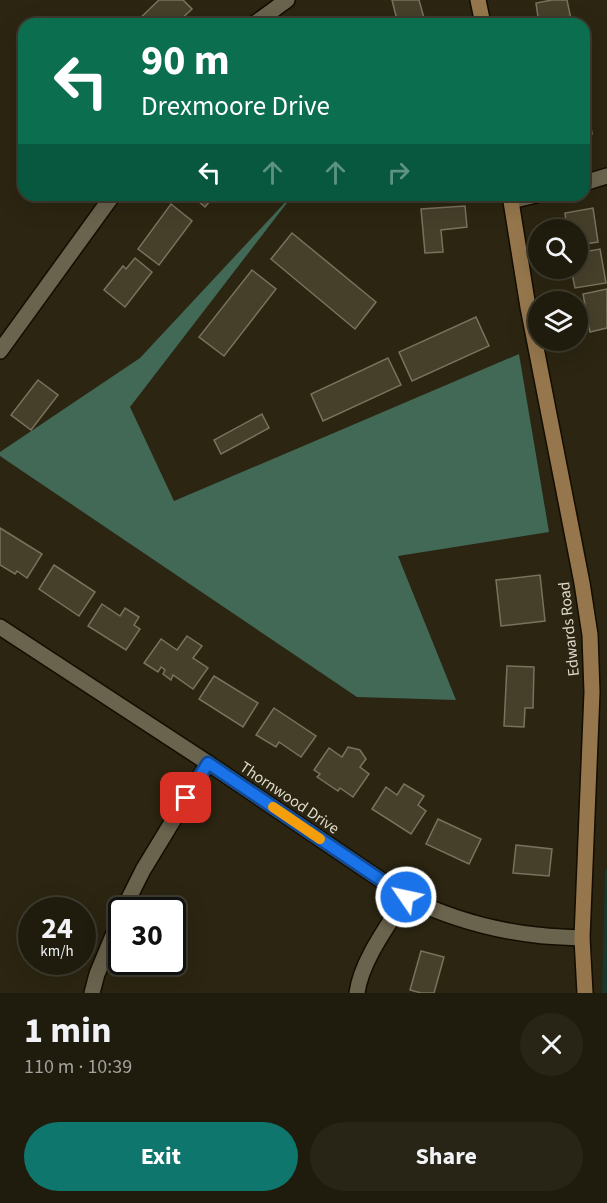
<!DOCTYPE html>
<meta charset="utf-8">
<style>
body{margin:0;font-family:"Source Sans 3",sans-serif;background:#282516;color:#f1f3f6;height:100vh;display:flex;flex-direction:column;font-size:22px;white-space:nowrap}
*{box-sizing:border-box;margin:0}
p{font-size:20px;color:#a2a19d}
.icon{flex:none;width:33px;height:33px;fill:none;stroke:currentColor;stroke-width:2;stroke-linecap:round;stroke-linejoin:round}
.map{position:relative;height:993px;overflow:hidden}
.details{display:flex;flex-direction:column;background:#201c0d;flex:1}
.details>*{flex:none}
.hud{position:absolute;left:18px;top:18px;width:572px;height:183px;border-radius:18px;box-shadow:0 6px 24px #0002,0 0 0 2px #3d3a2e;background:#0b6e4f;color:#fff;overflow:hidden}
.fabs{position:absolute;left:528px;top:219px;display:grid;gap:12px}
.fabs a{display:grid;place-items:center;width:60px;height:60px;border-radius:50%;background:#201c0d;box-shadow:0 6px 24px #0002,0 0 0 2px #3d3a2e;font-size:30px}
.speed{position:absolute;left:18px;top:897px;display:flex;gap:12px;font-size:30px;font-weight:700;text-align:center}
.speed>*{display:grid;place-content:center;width:78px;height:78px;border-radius:50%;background:#201c0d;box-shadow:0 6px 24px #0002,0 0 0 2px #3d3a2e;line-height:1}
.speed small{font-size:15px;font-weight:400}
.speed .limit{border:3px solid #111;border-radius:9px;background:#fff;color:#111}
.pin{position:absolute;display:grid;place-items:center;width:51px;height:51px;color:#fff;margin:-26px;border-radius:12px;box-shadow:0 3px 9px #0006}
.me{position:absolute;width:66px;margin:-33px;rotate:304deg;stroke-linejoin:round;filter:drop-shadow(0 0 4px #0008)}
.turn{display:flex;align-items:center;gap:21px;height:126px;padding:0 24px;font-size:27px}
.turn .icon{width:78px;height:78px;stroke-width:2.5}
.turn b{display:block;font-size:42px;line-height:51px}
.lanes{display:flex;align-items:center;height:57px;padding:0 24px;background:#0003;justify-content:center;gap:30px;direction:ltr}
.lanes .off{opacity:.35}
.round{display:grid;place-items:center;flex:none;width:63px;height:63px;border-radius:32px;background:#282516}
.summary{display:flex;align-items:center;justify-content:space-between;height:102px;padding:0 24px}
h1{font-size:36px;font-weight:700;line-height:45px}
.cta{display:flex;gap:12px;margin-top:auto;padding:12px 24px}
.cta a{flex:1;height:69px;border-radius:36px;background:#0f766e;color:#fff;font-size:24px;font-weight:700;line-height:69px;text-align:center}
.cta a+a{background:#282516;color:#f1f3f6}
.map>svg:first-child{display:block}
</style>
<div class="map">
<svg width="607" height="993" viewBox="0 0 607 993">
<rect width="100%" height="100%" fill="#2b2511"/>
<!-- green -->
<path fill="#19372a" d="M 607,869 L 607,993 L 602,993 L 605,870 Z"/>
<!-- forest -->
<path fill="#416956" d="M 292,195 L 293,195 L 130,407 L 174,501 L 519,354 L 549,532 L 398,556 L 456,700 L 357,697 L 0,456 L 0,452 L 140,358 Z"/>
<!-- building -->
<g fill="#463f2a" stroke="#7a725b" stroke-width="1.5">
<path d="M 159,0 L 183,0 L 192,9 L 176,24 L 134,24 Z"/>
<path d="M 392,0 L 419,0 L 424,18 L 398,24 Z"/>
<path d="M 552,0 L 567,0 L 572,24 L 539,24 L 536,3 Z"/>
<path d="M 587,100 L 592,134 L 584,135 L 584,101 Z"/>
<path d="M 191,195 L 215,195 L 205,207 Z"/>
<path d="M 171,204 L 192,221 L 159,265 L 138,249 Z"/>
<path d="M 465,206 L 467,227 L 441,230 L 443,252 L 425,253 L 421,209 Z"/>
<path d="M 593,208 L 598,242 L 578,245 L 578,230 L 567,230 L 565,213 Z"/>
<path d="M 292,233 L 376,302 L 355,329 L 271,259 Z"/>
<path d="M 600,249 L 606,283 L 575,288 L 571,268 L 578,268 L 578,253 Z"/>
<path d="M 135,258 L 152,272 L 125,307 L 104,290 L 123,266 L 126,269 Z"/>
<path d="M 252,270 L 276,289 L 224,356 L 199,337 Z"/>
<path d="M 607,289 L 607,328 L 590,332 L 583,294 Z"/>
<path d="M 476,317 L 489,346 L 412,381 L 399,352 Z"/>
<path d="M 388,358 L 401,385 L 323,421 L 311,394 Z"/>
<path d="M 38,380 L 58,395 L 31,430 L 11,415 Z"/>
<path d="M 262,414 L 269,428 L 221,454 L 214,440 Z"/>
<path d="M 0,528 L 42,554 L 27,578 L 17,571 L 15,574 L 0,565 Z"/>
<path d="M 54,565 L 95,592 L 79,616 L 39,589 Z"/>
<path d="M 540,575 L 545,621 L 501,626 L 496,580 Z"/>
<path d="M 102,604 L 120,616 L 125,608 L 139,617 L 134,625 L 140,629 L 126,650 L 88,626 Z"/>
<path d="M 187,636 L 202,646 L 193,658 L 208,668 L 193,689 L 173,675 L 171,680 L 163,674 L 165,670 L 161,667 L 158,672 L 144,663 L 161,639 L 177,650 Z"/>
<path d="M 507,666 L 534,667 L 533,708 L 525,708 L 524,727 L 504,726 Z"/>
<path d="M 214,676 L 258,703 L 243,727 L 199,699 Z"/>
<path d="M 274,708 L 316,736 L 301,757 L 279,742 L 276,747 L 256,735 Z"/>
<path d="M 348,747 L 360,750 L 366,759 L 360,767 L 369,774 L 353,797 L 340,788 L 338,791 L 317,777 L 320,774 L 314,770 L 329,748 L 342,757 Z"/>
<path d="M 404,784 L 424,796 L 418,805 L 426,811 L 411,834 L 372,809 L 386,787 L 397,795 Z"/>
<path d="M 438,819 L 481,839 L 469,864 L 426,844 Z"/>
<path d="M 516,845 L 552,849 L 549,876 L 513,873 Z"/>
<path d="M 421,951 L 444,957 L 434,993 L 421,993 L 410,990 Z"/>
</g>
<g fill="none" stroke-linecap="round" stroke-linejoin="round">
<defs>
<g id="street">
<path d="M 254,24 L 287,0"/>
<path d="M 584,183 L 607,176"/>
<path d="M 511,201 L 536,195"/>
<path d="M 0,351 L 113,195"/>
<path d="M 0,627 L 208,763 L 406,897 C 447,917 490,930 536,935 C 551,937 567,937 582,938"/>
<path d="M 123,910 L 143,870 L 208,763"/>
<path d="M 92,993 L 97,974 L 122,914"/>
<path d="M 357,993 C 361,961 389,924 406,897"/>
</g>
<g id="secondary">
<path d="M 478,0 L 483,24"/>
<path d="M 510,195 L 528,307 L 582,583 L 590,635 L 592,692 L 582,938 L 585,993"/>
</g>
</defs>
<!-- street casing -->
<use href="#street" stroke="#140d00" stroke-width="18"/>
<!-- secondary casing -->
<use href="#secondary" stroke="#140d00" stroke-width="18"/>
<!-- street -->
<use href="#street" stroke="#6a634d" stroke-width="15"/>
<!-- secondary -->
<use href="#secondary" stroke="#96774d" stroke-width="15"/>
</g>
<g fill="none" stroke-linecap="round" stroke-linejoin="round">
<defs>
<path id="route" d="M 186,798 L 208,763 L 406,897"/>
</defs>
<!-- route casing -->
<use href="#route" stroke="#114b97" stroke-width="15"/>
<!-- route -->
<use href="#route" stroke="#1a73e8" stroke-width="10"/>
<!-- slow -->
<path stroke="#f59e0b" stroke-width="10" d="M 273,807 L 320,839"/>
</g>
<g text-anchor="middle" stroke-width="6" stroke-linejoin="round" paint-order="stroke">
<!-- street labels -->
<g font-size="16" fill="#dedacd" stroke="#2b2511">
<text transform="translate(568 629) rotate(-96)" y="6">Edwards Road</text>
<text transform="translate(290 797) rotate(34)" y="6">Thornwood Drive</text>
</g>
</g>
</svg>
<div class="fabs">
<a><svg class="icon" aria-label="search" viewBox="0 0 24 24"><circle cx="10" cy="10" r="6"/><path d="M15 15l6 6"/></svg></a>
<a><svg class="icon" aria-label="layers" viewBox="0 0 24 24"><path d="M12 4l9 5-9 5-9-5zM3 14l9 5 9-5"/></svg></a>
</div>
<div class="speed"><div>24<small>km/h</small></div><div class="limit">30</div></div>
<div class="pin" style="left:186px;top:798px;background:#d93025"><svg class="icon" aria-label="arrive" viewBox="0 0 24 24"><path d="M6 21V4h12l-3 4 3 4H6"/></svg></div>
<svg class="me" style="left:406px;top:897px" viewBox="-20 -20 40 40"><circle r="17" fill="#1a73e8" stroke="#fff" stroke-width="3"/><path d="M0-11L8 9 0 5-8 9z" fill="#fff"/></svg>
<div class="hud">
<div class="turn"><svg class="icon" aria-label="left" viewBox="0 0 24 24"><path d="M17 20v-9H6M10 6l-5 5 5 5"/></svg><div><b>90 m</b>Drexmoore Drive</div></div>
<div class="lanes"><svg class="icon" aria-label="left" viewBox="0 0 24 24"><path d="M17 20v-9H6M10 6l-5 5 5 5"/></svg><svg class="icon off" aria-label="ahead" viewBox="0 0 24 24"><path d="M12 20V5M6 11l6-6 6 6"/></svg><svg class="icon off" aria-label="ahead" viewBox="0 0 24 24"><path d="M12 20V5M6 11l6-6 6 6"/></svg><svg class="icon off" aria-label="right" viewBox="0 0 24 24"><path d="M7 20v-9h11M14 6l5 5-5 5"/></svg></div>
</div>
</div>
<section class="details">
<div class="summary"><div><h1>1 min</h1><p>110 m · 10:39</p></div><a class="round"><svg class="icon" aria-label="close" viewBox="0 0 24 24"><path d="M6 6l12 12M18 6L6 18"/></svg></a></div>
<div class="cta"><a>Exit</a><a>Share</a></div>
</section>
